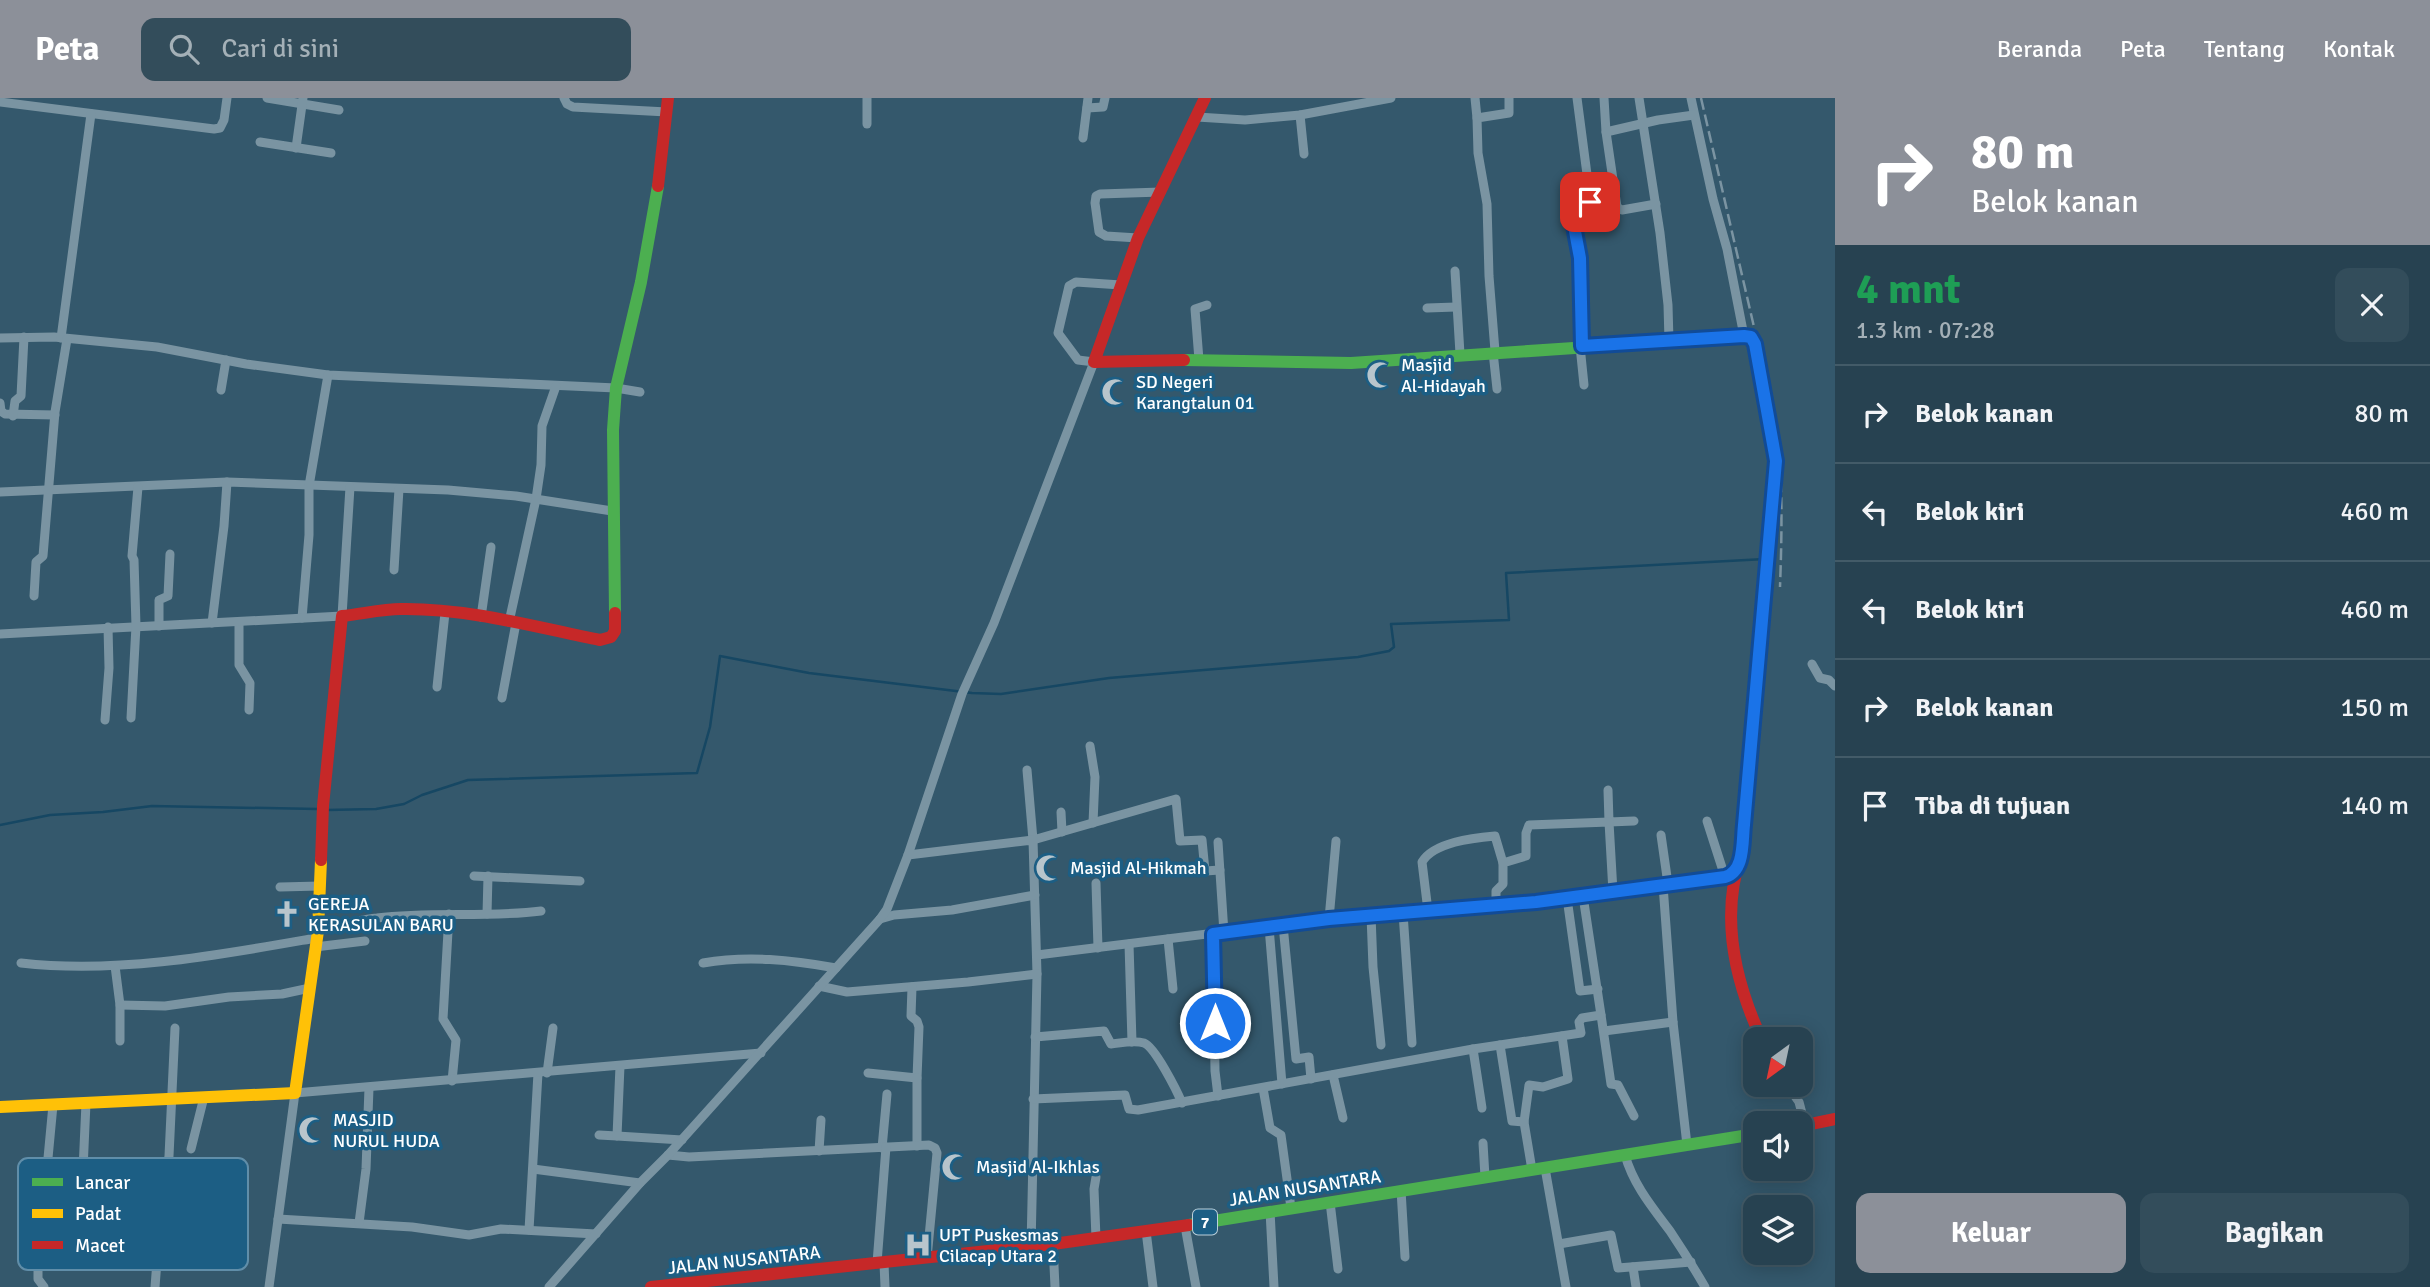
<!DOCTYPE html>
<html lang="id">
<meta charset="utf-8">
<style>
body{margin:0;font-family:Signika,sans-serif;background:#334d5b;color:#f1f3f6;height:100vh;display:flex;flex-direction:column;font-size:26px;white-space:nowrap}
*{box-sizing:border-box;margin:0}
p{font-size:23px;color:#a4b0b7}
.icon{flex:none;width:38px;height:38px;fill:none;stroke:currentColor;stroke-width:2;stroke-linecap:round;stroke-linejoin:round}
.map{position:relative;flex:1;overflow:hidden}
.drawer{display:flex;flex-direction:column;background:#274251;width:595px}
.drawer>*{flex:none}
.guide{background:#8c9099;color:#fff;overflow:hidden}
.needle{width:46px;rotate:213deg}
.tools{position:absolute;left:1743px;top:929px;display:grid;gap:14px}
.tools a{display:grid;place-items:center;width:70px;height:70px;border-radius:14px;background:#274251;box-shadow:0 4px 18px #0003,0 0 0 2px #435b68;font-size:35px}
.pin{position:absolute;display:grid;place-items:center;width:60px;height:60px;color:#fff;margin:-30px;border-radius:14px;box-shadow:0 4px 10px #0006}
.me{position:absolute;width:77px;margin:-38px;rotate:0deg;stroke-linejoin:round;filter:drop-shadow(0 0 5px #0008)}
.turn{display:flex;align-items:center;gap:24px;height:147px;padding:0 21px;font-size:32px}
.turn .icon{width:91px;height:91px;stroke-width:2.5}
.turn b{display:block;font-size:49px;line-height:60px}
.round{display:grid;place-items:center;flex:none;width:74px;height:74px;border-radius:14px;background:#334d5b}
.overview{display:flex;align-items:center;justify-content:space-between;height:119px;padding:0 21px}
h1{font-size:42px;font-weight:700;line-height:52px;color:#1e9e55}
.action{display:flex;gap:14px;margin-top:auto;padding:14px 21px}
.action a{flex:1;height:80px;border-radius:14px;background:#8c9099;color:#fff;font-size:28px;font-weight:700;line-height:80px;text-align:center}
.action a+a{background:#334d5b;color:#f1f3f6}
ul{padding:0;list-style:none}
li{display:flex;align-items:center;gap:21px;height:98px;padding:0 21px;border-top:2px solid #435b68}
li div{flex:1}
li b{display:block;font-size:26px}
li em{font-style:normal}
header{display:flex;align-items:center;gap:42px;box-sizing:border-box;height:98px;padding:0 35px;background:#8c9099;color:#fff}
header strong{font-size:33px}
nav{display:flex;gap:38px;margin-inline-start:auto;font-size:24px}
.search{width:490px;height:63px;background:#334d5b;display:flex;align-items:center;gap:18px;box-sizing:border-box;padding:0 24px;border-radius:14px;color:#a4b0b7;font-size:26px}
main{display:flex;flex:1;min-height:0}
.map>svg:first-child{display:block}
</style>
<header>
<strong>Peta</strong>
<div class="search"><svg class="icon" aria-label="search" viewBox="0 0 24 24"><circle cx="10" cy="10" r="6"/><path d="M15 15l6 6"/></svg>Cari di sini</div>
<nav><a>Beranda</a><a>Peta</a><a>Tentang</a><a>Kontak</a></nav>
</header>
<main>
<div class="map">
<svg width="1835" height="1189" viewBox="0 0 1835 1189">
<rect width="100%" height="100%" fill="#34586c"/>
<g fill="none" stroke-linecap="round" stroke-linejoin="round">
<!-- stream -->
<g stroke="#164763" stroke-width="2.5">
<path d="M 327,712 L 376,711 L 404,706 L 422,697 L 468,682 L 697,675 L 710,629 L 720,558 L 809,575 L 972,595 L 1001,596 L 1109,580 L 1358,559 L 1389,553 L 1394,549 L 1391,526 L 1509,522 L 1506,475 L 1765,461"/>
<path d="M 0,727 L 50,717 L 103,714 L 152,708 L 317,711"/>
</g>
<!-- street -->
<g stroke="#7a94a2" stroke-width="9">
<path d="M 267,0 L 339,12"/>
<path d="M 564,0 L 567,6 L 573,9 L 667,14"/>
<path d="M 867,0 L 867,26"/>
<path d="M 1475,0 L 1477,20"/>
<path d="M 1577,0 L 1593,122 L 1574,128 L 1579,160 L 1582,248"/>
<path d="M 1604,0 L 1606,34 L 1617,109 L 1622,112 L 1656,106"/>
<path d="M 1639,0 L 1660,135 L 1668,207 L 1669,243"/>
<path d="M 1691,0 L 1713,101 L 1727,151 L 1744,238"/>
<path d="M 0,4 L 214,31 L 220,30 L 224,22 L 227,0"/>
<path d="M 1087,10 L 1103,9 L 1105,0"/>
<path d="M 1300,17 L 1304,56"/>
<path d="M 1197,19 L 1245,22 L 1300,17 L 1391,0"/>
<path d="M 1606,34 L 1658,22 L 1694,17"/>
<path d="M 1083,40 L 1088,0"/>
<path d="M 260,44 L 331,55"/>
<path d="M 296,50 L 303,0"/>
<path d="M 1138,140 L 1106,138 L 1099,134 L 1095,105 L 1096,98 L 1100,96 L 1161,94"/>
<path d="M 1455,173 L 1460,256"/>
<path d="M 1427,210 L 1456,209"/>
<path d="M 0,240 L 54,239 L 157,249 L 246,266 L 328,277 L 616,290 L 640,294"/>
<path d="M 61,240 L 91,16"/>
<path d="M 1580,248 L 1584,287"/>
<path d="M 1495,253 L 1489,178 L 1487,106 L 1478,55 L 1477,20 L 1509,15 L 1509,0"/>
<path d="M 1493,254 L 1497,291"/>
<path d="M 1199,262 L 1195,211 L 1207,207"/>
<path d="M 221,292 L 226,262"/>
<path d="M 0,305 L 1,313 L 5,316 L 55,317"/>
<path d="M 13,318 L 15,303 L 21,298 L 24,239"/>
<path d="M 0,394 L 227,384 L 448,392 L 516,398 L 612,413"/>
<path d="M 394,472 L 399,391"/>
<path d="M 34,498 L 36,464 L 43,458 L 55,314 L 67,241"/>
<path d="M 481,519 L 491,449"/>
<path d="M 302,520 L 309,437 L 309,388 L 328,277"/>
<path d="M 239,524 L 239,567 L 250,585 L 249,612"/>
<path d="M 509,524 L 536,401 L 541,367 L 542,328 L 556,288"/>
<path d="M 212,525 L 224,428 L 227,384"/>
<path d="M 159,528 L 159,502 L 168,498 L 170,456"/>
<path d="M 0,536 L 342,518 L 350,389"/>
<path d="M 1812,566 L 1820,580 L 1829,582 L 1835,588"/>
<path d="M 437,589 L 445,515"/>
<path d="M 502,600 L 516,525"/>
<path d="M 131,620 L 136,528 L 134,462 L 132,458 L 138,389"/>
<path d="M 105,622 L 109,570 L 108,529"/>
<path d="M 1090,648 L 1095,679 L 1093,725"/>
<path d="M 1027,672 L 1033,742 L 1176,701 L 1180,743 L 1202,742 L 1205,773 L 1220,772"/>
<path d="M 1608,692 L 1609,724 L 1634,723"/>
<path d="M 1061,714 L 1062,734"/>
<path d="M 1707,723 L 1725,779"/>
<path d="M 1661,737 L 1668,786"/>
<path d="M 1218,744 L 1224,835"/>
<path d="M 908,757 L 1033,742 L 1037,876 L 1031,1149"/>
<path d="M 474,778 L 580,783"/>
<path d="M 1096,785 L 1098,850"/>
<path d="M 1663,787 L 1673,924 L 1687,1047"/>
<path d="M 280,789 L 320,788"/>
<path d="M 1567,800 L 1580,893 L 1598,891"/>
<path d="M 1496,808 L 1496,793 L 1503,786 L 1503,765 L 1526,758 L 1526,735 L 1529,727 L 1609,724 L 1613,794"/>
<path d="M 1428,813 L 1422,764 C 1434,744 1473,740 1495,738 L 1503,765"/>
<path d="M 1403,815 L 1412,945"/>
<path d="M 449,816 L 443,921 L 456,942 L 452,983"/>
<path d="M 487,816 L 488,778"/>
<path d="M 1371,817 L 1373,869 L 1381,947"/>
<path d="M 880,821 L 894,817 L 952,812 L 1035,797"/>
<path d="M 1329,821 L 1336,743"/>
<path d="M 1283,827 L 1296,961 L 1309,959 L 1311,981"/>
<path d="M 1269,829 L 1282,986"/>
<path d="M 318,833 C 337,828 357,822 377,820 C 431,813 487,820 541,813"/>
<path d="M 1213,836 L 1215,973 L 1218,998"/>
<path d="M 1168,841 L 1173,891"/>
<path d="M 1129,846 L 1132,944"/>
<path d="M 315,849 L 365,843"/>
<path d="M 1037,857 L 1329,821 L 1536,805 L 1725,779 L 1734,775"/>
<path d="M 21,865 C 119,876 219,857 316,840"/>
<path d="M 703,865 C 748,857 792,862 836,870"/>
<path d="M 115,868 L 120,907 L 120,943"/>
<path d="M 819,888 L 847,894 L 968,884 L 1037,876"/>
<path d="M 120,907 L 165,908 L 229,899 L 282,896 L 310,890"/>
<path d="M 1601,917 L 1611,986 L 1618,987 L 1634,1018"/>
<path d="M 1604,933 L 1673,924"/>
<path d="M 1035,939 L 1104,933 L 1111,946 C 1121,945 1134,942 1144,945 C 1155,949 1177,993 1182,1005"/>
<path d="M 1500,947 L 1512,1023 L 1524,1024 L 1532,1072"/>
<path d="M 1473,951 L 1482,1010"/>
<path d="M 547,975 L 553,930"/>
<path d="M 868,975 L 917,980 L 919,929 L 917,923 L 911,918 L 912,889"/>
<path d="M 1333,977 L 1343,1020"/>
<path d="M 1787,987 L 1799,1004 L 1805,1027"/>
<path d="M 1263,990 L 1270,1030 L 1281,1037 L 1291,1110"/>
<path d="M 1033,1001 L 1125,997 L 1129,1011 L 1138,1012 L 1473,951 L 1581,935 L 1579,924 L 1582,920 L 1601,917 L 1583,798"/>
<path d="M 1524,1024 L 1529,987 L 1543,989 L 1568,981 L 1562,938"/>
<path d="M 599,1037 L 617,1038 L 620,968"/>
<path d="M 617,1038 L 682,1042"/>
<path d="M 1483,1045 L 1485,1079"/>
<path d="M 917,1048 L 917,980"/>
<path d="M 882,1050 L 887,996"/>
<path d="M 191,1051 L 204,999"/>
<path d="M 819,1053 L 821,1022"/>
<path d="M 668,1057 L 689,1059 L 929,1047 L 935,1050 L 937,1055 L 927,1160"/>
<path d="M 1625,1057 C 1633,1086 1652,1109 1670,1133 C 1682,1151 1694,1170 1705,1189"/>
<path d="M 1545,1070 L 1566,1189"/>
<path d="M 533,1071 L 640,1085"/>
<path d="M 1401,1092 L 1405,1159"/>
<path d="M 82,1094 L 86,1005"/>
<path d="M 1330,1104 L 1338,1171"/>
<path d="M 1270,1113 L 1274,1189"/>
<path d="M 43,1116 L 162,1127 L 224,1127"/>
<path d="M 278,1121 L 412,1129 L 469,1137 L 501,1131 L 596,1136"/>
<path d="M 359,1125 L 366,1071 L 369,990"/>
<path d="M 1185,1128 L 1196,1189"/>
<path d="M 529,1132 L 538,975"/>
<path d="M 1146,1133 L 1153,1189"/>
<path d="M 1096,1140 L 1094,1091 L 1096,1079"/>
<path d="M 1053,1146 L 1055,1189"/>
<path d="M 1559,1146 L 1611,1137 L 1618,1170 L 1691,1164"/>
<path d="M 877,1165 L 886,1049"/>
<path d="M 884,1165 L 885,1189"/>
<path d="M 1633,1169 L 1636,1189"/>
<path d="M 44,1189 L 38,1181 L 38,1166 L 53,1007"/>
<path d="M 155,1189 L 161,1111 L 169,1058 L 175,930"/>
<path d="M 269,1189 L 295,995 L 761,955"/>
<path d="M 549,1189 L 640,1085 L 668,1057 L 880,821 L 887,811 L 908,757 L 962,596 L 994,525 L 1094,264 L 1078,262 L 1058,235 L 1069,188 L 1076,184 L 1121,187"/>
</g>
<!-- fast -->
<g stroke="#4caf50" stroke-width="12">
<path d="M 1184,262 L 1351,265 L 1589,249"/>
<path d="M 615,515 L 613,332 L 616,290 L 641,184 L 658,88"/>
<path d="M 1189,1127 L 1755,1036"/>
</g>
<!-- slow -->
<g stroke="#ffc107" stroke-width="12">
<path d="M 1589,249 L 1744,238 L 1751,239 L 1753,243 L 1776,363 L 1756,594"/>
<path d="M 0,1009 L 295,995 L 318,833 L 321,762"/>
</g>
<!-- jam -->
<g stroke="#c62828" stroke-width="12">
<path d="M 658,88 L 668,0"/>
<path d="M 1184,262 L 1094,264 L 1138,140 L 1205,0"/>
<path d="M 1756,594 L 1741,757 C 1720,819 1735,884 1762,942"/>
<path d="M 321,762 L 323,708 L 342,518 C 362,516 382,511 401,511 C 468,510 535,529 600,542 L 611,539 L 615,533 L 615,515"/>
<path d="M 1801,1028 L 1835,1021"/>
<path d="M 651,1189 L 1053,1146 L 1189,1127"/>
</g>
<!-- rail -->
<path stroke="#7b94a2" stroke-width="2.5" stroke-dasharray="12 5" stroke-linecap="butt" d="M 1701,0 L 1776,324 C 1783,380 1782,433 1780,489"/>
</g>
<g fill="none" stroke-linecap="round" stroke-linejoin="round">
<defs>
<path id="route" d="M 1215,925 L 1213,836 L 1329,821 L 1536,804 L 1725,779 C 1745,773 1742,744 1744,727 L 1776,363 L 1755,246 L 1751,239 L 1744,238 L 1582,248 L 1580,160 L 1574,128 L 1593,122 L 1590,104"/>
</defs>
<!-- route casing -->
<use href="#route" stroke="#114b97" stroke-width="18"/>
<!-- route -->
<use href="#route" stroke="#1a73e8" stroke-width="12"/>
</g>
<!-- icons -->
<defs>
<symbol id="mosque-bare" viewBox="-9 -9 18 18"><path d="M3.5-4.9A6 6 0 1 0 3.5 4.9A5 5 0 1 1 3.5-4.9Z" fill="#b8c5cc" stroke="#1c5e84" stroke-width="2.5" paint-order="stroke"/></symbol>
<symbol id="church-bare" viewBox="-9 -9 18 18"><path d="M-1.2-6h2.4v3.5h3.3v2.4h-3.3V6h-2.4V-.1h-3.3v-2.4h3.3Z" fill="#b8c5cc" stroke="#1c5e84" stroke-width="2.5" paint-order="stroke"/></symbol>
<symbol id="hospital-bare" viewBox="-9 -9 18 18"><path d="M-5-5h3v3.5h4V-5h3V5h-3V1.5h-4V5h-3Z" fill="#b8c5cc" stroke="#1c5e84" stroke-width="2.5" paint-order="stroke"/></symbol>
</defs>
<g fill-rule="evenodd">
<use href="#mosque-bare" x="1361" y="258" width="38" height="38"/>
<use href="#mosque-bare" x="1096" y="275" width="38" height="38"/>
<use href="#mosque-bare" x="1030" y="751" width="38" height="38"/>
<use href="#church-bare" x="268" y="797" width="38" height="38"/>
<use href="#mosque-bare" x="293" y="1013" width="38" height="38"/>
<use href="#mosque-bare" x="936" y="1050" width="38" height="38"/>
<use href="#hospital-bare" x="899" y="1128" width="38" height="38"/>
</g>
<g text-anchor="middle" stroke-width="7" stroke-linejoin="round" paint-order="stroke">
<!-- shield labels -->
<rect fill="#1c5e84" stroke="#bbcfda" stroke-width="2" x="1193" y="1111.5" width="24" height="25" rx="5"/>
<g font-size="16" font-weight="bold" fill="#fff">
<text x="1205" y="1130">7</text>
</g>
<!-- poi labels -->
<g font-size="18" fill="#fff" stroke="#1c5e84" text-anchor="start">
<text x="1401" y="273">Masjid<tspan x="1401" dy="21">Al-Hidayah</tspan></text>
<text x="1136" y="290">SD Negeri<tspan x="1136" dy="21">Karangtalun 01</tspan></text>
<text x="1070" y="776">Masjid Al-Hikmah</text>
<text x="308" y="812">GEREJA<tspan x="308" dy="21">KERASULAN BARU</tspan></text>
<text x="333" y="1028">MASJID<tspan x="333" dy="21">NURUL HUDA</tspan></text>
<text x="976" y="1075">Masjid Al-Ikhlas</text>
<text x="939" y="1143">UPT Puskesmas<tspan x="939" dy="21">Cilacap Utara 2</tspan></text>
</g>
<!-- street labels -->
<g font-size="18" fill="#fff" stroke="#1c5e84">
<text transform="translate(1305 1090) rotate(-9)" y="6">JALAN NUSANTARA</text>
<text transform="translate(744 1162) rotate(-6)" y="6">JALAN NUSANTARA</text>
</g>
</g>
<!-- legend -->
<rect x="18" y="1060" width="230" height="112" rx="10" fill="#1c5e84" stroke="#608ea9" stroke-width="2"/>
<rect x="32" y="1080" width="31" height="8" fill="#4caf50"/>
<rect x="32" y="1111" width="31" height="9" fill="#ffc107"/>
<rect x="32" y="1143" width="31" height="8" fill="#c62828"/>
<g font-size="19" fill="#fff">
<text x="75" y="1091">Lancar</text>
<text x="75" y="1122">Padat</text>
<text x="75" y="1154">Macet</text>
</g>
</svg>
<div class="tools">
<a><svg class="needle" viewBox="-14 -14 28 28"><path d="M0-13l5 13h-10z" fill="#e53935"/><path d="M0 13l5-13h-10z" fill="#a4b0b7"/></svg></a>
<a><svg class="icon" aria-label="sound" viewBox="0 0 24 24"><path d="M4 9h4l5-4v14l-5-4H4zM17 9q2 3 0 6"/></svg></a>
<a><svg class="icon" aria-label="layers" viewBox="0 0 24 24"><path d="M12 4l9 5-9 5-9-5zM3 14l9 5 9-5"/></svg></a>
</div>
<div class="pin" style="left:1590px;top:104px;background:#d93025"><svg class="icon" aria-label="arrive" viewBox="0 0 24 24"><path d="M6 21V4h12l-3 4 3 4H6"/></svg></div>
<svg class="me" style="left:1215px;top:925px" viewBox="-20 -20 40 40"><circle r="17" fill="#1a73e8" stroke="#fff" stroke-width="3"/><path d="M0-11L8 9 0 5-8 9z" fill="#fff"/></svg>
</div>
<section class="drawer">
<div class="guide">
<div class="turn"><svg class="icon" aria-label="right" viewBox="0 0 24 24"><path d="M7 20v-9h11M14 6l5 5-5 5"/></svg><div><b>80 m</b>Belok kanan</div></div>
</div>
<div class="overview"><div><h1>4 mnt</h1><p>1.3 km · 07:28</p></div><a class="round"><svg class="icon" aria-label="close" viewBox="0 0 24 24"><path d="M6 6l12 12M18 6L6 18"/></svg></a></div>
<ul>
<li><svg class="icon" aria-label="right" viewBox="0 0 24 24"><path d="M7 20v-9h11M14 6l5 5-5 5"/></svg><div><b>Belok kanan</b></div><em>80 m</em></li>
<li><svg class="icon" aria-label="left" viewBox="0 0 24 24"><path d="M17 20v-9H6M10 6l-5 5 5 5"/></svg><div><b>Belok kiri</b></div><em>460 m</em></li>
<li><svg class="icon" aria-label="left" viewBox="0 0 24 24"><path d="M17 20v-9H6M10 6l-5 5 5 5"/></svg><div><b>Belok kiri</b></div><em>460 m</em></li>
<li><svg class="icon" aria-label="right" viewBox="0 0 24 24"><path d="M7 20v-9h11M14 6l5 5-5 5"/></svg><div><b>Belok kanan</b></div><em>150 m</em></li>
<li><svg class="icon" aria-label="arrive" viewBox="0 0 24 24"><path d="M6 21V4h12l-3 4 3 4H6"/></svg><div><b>Tiba di tujuan</b></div><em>140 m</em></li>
</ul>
<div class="action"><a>Keluar</a><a>Bagikan</a></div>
</section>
</main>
